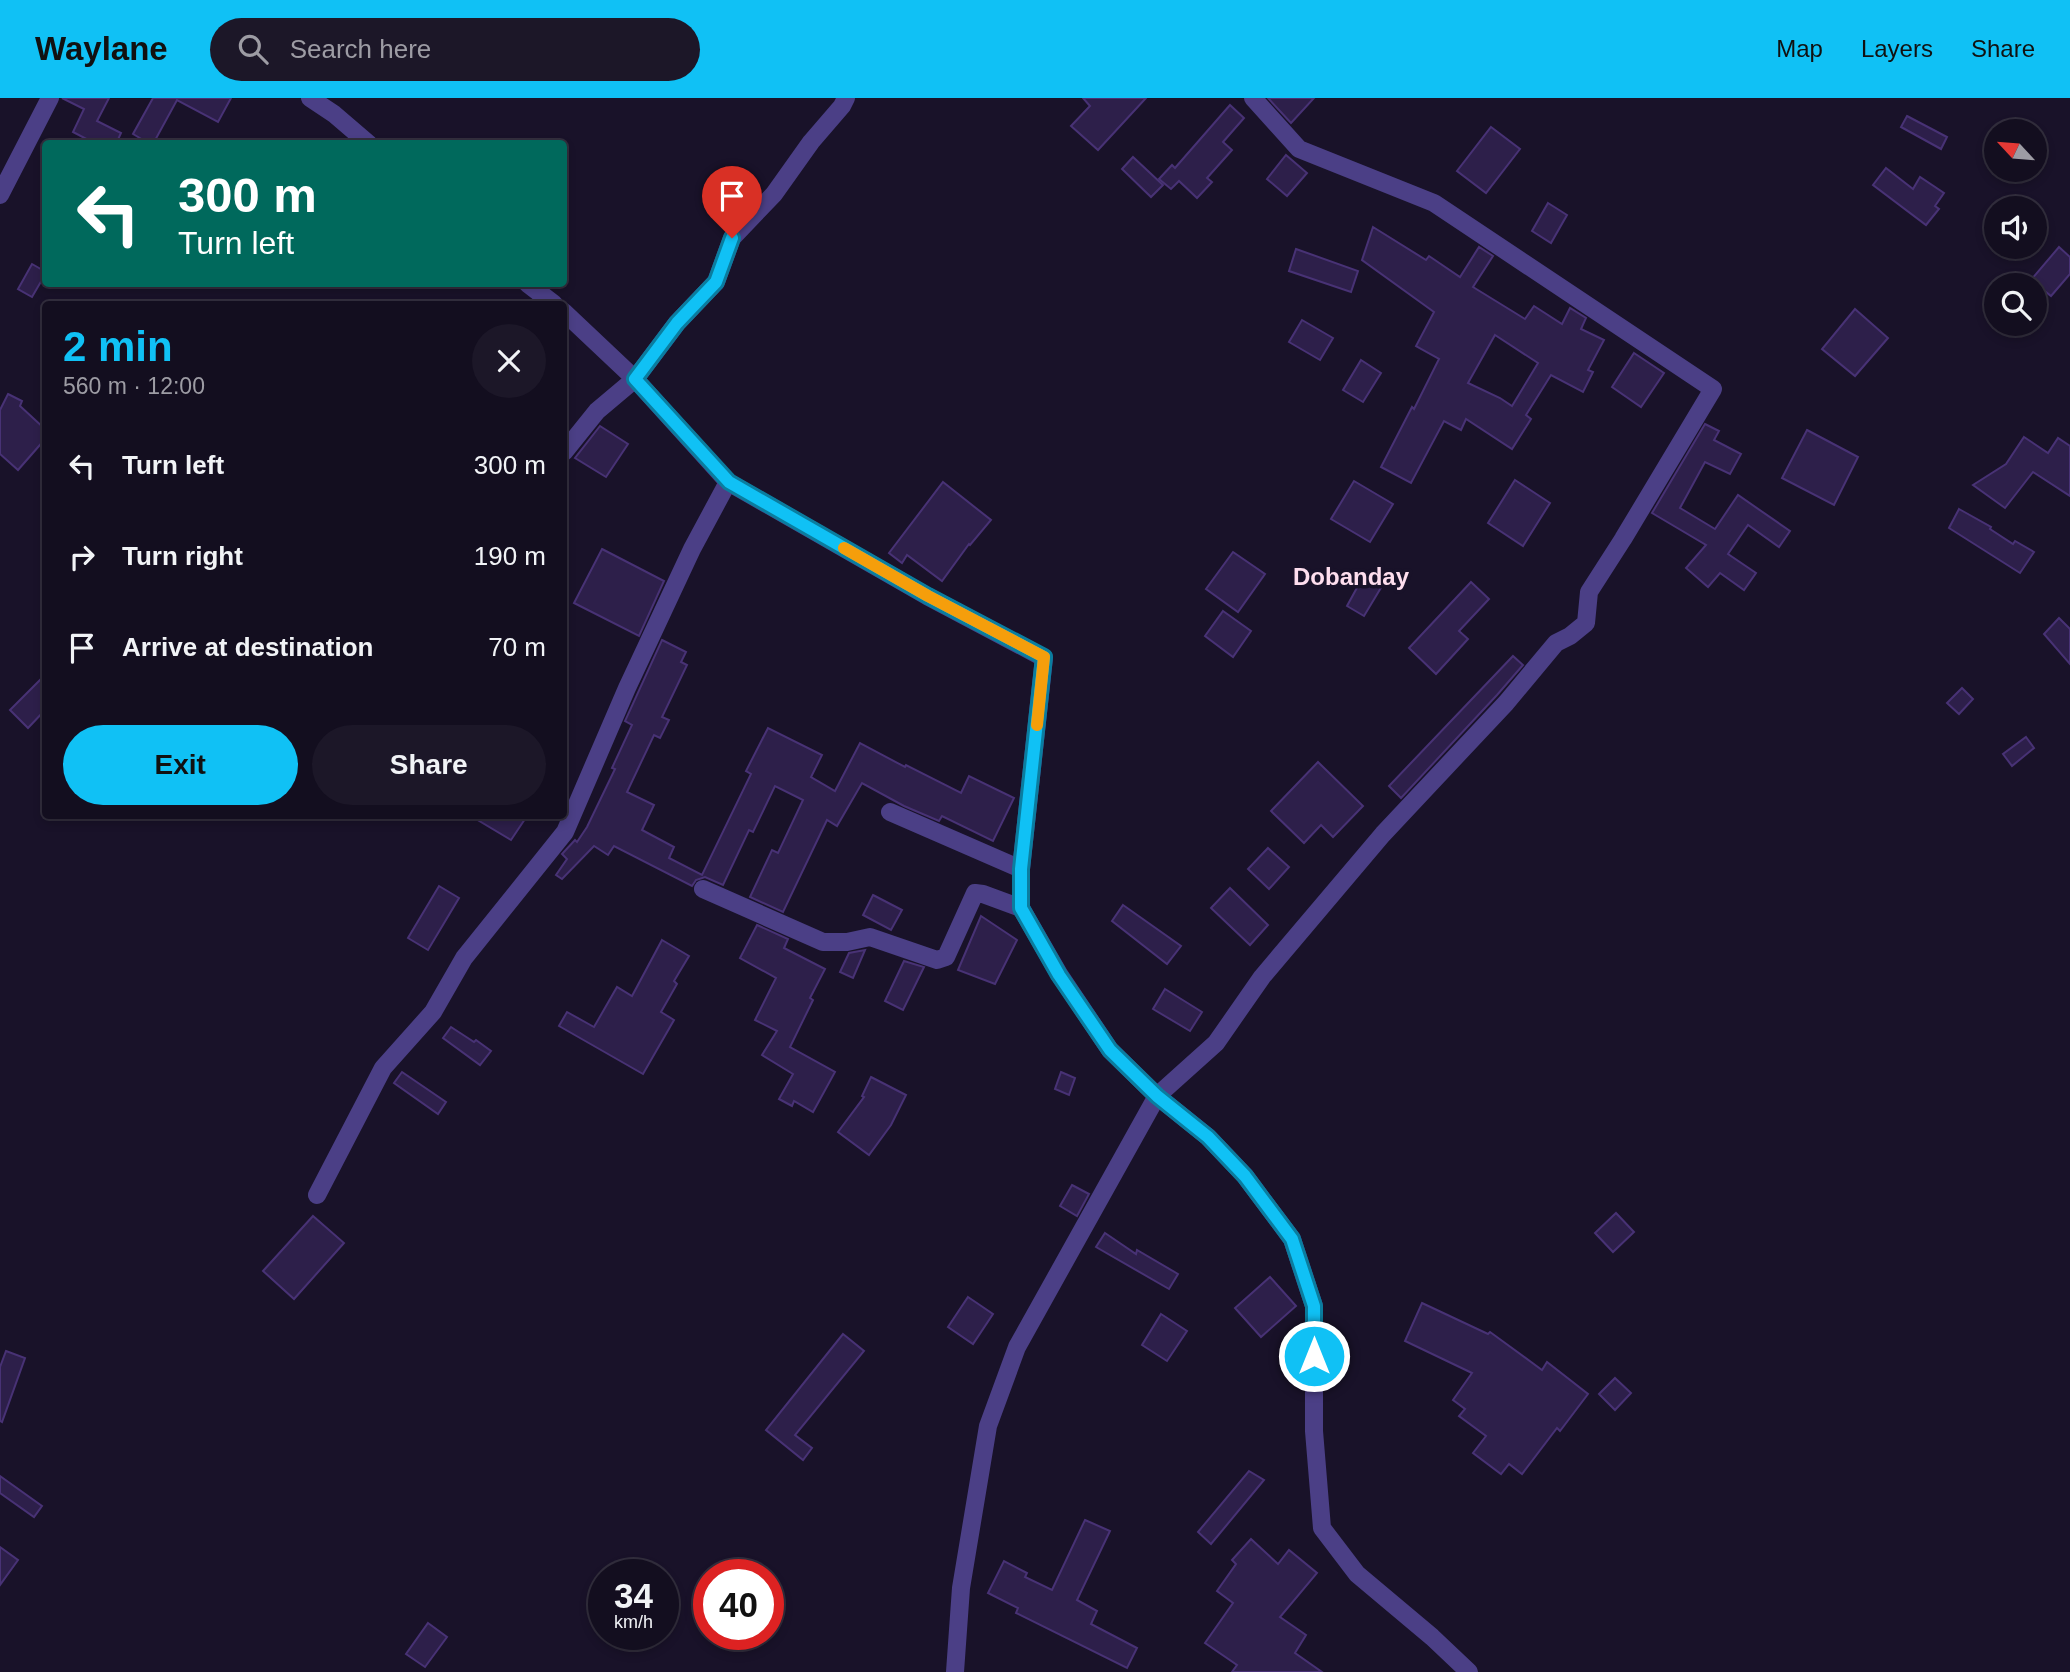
<!DOCTYPE html>
<meta charset="utf-8">
<style>
body{margin:0;font-family:Arial,sans-serif;background:#1c1728;color:#f1f3f6;height:100vh;display:flex;flex-direction:column;font-size:26px;white-space:nowrap}
*{box-sizing:border-box;margin:0}
p{font-size:23px;color:#9d9ca4}
.icon{flex:none;width:38px;height:38px;fill:none;stroke:currentColor;stroke-width:2;stroke-linecap:round;stroke-linejoin:round}
.map{position:relative;flex:1;overflow:hidden}
.details{position:absolute;left:42px;top:203px;width:525px;height:518px;display:flex;flex-direction:column;background:#130e1f;border-radius:7px;box-shadow:0 4px 10px #0003,0 0 0 2px #322e3d}
.details>*{flex:none}
.top-card{position:absolute;left:42px;top:42px;width:525px;height:147px;border-radius:7px;box-shadow:0 4px 10px #0003,0 0 0 2px #322e3d;background:#00695c;color:#fff;overflow:hidden}
.needle{width:46px;rotate:296deg}
.controls{position:absolute;left:1984px;top:21px;display:grid;gap:14px}
.controls a{display:grid;place-items:center;width:63px;height:63px;border-radius:50%;background:#130e1f;box-shadow:0 4px 10px #0003,0 0 0 2px #322e3d;font-size:35px}
.speed{position:absolute;left:588px;top:1461px;display:flex;gap:14px;font-size:35px;font-weight:700;text-align:center}
.speed>*{display:grid;place-content:center;width:91px;height:91px;border-radius:50%;background:#130e1f;box-shadow:0 4px 10px #0003,0 0 0 2px #322e3d;line-height:1}
.speed small{font-size:18px;font-weight:400}
.speed .limit{border:10px solid #d22;background:#fff;color:#111}
.pin{position:absolute;display:grid;place-items:center;width:60px;height:60px;color:#fff;margin:-72px -30px;border-radius:50% 50% 50% 0;rotate:-45deg;box-shadow:0 0 7px #0007}
.pin .icon{rotate:45deg}
.me{position:absolute;width:77px;margin:-38px;rotate:0deg;stroke-linejoin:round;filter:drop-shadow(0 0 5px #0008)}
.turn{display:flex;align-items:center;gap:24px;height:147px;padding:0 21px;font-size:32px}
.turn .icon{width:91px;height:91px;stroke-width:2.5}
.turn b{display:block;font-size:49px;line-height:60px}
.round{display:grid;place-items:center;flex:none;width:74px;height:74px;border-radius:37px;background:#1c1728}
.headline{display:flex;align-items:center;justify-content:space-between;height:119px;padding:0 21px}
h1{font-size:42px;font-weight:700;line-height:52px;color:#10c1f5}
.action{display:flex;gap:14px;margin-top:auto;padding:14px 21px}
.action a{flex:1;height:80px;border-radius:42px;background:#10c1f5;color:#111;font-size:28px;font-weight:700;line-height:80px;text-align:center}
.action a+a{background:#1c1728;color:#f1f3f6}
ul{padding:0;list-style:none}
li{display:flex;align-items:center;gap:21px;height:91px;padding:0 21px}
li div{flex:1}
li b{display:block;font-size:26px}
li em{font-style:normal}
header{display:flex;align-items:center;gap:42px;box-sizing:border-box;height:98px;padding:0 35px;background:#10c1f5;color:#111}
header strong{font-size:33px}
nav{display:flex;gap:38px;margin-inline-start:auto;font-size:24px}
.search{width:490px;height:63px;background:#1c1728;display:flex;align-items:center;gap:18px;box-sizing:border-box;padding:0 24px;border-radius:38px;color:#9d9ca4;font-size:26px}
.map>svg:first-child{display:block}
</style>
<header>
<strong>Waylane</strong>
<div class="search"><svg class="icon" aria-label="search" viewBox="0 0 24 24"><circle cx="10" cy="10" r="6"/><path d="M15 15l6 6"/></svg>Search here</div>
<nav><a>Map</a><a>Layers</a><a>Share</a></nav>
</header>
<div class="map">
<svg width="2070" height="1574" viewBox="0 0 2070 1574">
<rect width="100%" height="100%" fill="#191229"/>
<!-- building -->
<g fill="#2d1f4a" stroke="#483275" stroke-width="2" fill-rule="evenodd">
<path d="M 62,0 L 109,0 L 97,23 L 121,35 L 116,46 L 96,46 L 73,34 L 84,11 Z"/>
<path d="M 153,0 L 231,0 L 218,24 L 177,2 L 153,46 L 150,46 L 133,36 Z"/>
<path d="M 1083,0 L 1146,0 L 1098,52 L 1071,28 L 1090,8 Z"/>
<path d="M 1268,0 L 1314,0 L 1291,25 Z"/>
<path d="M 1230,7 L 1244,20 L 1223,44 L 1232,52 L 1207,80 L 1212,84 L 1197,100 L 1179,83 L 1171,91 L 1159,81 L 1172,67 L 1175,70 Z"/>
<path d="M 1907,18 L 1947,39 L 1941,51 L 1901,29 Z"/>
<path d="M 1491,29 L 1520,51 L 1486,95 L 1457,73 Z"/>
<path d="M 1286,57 L 1307,75 L 1287,98 L 1267,81 Z"/>
<path d="M 1133,59 L 1163,87 L 1151,99 L 1122,71 Z"/>
<path d="M 1886,70 L 1913,91 L 1920,79 L 1944,95 L 1935,108 L 1939,111 L 1926,127 L 1873,87 Z"/>
<path d="M 1548,105 L 1567,117 L 1551,145 L 1532,133 Z"/>
<path d="M 1373,129 L 1426,162 L 1429,158 L 1460,179 L 1479,149 L 1493,158 L 1473,189 L 1525,221 L 1534,208 L 1562,226 L 1570,210 L 1586,220 L 1581,231 L 1604,242 L 1588,272 L 1593,274 L 1583,294 L 1551,277 L 1526,317 L 1531,321 L 1512,351 L 1466,321 L 1461,332 L 1444,323 L 1411,385 L 1381,369 L 1412,309 L 1414,311 L 1439,261 L 1416,248 L 1434,214 L 1362,162 ZM 1495,237 L 1538,265 L 1512,308 L 1500,300 L 1468,285 Z"/>
<path d="M 2059,149 L 2070,159 L 2070,176 L 2051,198 L 2031,182 Z"/>
<path d="M 1296,151 L 1358,173 L 1351,194 L 1289,173 Z"/>
<path d="M 32,166 L 46,174 L 46,175 L 32,199 L 18,191 Z"/>
<path d="M 1855,211 L 1888,240 L 1855,278 L 1822,251 Z"/>
<path d="M 1302,222 L 1333,240 L 1320,262 L 1289,244 Z"/>
<path d="M 1634,255 L 1664,275 L 1641,309 L 1612,289 Z"/>
<path d="M 1361,262 L 1381,275 L 1363,304 L 1343,292 Z"/>
<path d="M 8,296 L 22,303 L 20,308 L 46,332 L 46,340 L 18,372 L 0,356 L 0,312 Z"/>
<path d="M 1705,326 L 1719,333 L 1714,342 L 1741,356 L 1730,376 L 1705,364 L 1680,410 L 1715,431 L 1738,397 L 1790,433 L 1779,449 L 1748,427 L 1728,456 L 1756,475 L 1744,492 L 1720,475 L 1708,489 L 1686,470 L 1706,447 L 1652,415 Z"/>
<path d="M 600,328 L 628,346 L 606,379 L 575,360 Z"/>
<path d="M 1807,332 L 1858,359 L 1834,407 L 1782,380 Z"/>
<path d="M 2024,339 L 2048,355 L 2058,340 L 2070,348 L 2070,398 L 2033,374 L 2005,410 L 1973,387 L 2006,366 Z"/>
<path d="M 1515,382 L 1550,405 L 1523,448 L 1488,425 Z"/>
<path d="M 1354,383 L 1393,406 L 1370,444 L 1331,421 Z"/>
<path d="M 943,384 L 991,422 L 970,447 L 969,446 L 942,483 L 907,457 L 902,465 L 889,455 Z"/>
<path d="M 1959,411 L 1991,429 L 1990,431 L 2013,446 L 2015,443 L 2034,454 L 2020,475 L 1949,430 Z"/>
<path d="M 602,451 L 664,483 L 639,538 L 574,505 Z"/>
<path d="M 1233,454 L 1265,476 L 1238,514 L 1206,491 Z"/>
<path d="M 1364,477 L 1382,488 L 1364,518 L 1347,508 Z"/>
<path d="M 1471,484 L 1489,501 L 1459,533 L 1468,541 L 1436,576 L 1409,550 Z"/>
<path d="M 1223,513 L 1251,533 L 1233,559 L 1205,538 Z"/>
<path d="M 2059,520 L 2070,531 L 2070,566 L 2044,536 Z"/>
<path d="M 662,542 L 686,554 L 681,564 L 687,567 L 662,619 L 669,622 L 660,640 L 654,637 L 627,694 L 654,707 L 642,732 L 674,749 L 669,760 L 702,777 L 751,676 L 746,673 L 768,630 L 822,657 L 811,679 L 835,693 L 860,645 L 905,669 L 906,667 L 961,695 L 969,678 L 1014,700 L 993,743 L 942,718 L 939,723 L 904,708 L 862,685 L 837,728 L 827,722 L 783,814 L 750,799 L 772,752 L 778,755 L 803,702 L 775,688 L 753,734 L 749,732 L 723,787 L 705,779 L 696,782 L 692,788 L 614,748 L 608,757 L 594,748 L 562,781 L 556,777 L 567,761 L 562,756 L 575,742 L 577,744 L 587,729 L 615,671 L 612,670 L 632,627 L 625,623 Z"/>
<path d="M 1513,558 L 1523,567 L 1497,597 L 1401,700 L 1389,688 Z"/>
<path d="M 46,576 L 46,611 L 28,630 L 10,612 Z"/>
<path d="M 1962,590 L 1973,601 L 1959,616 L 1947,605 Z"/>
<path d="M 2026,639 L 2034,650 L 2012,668 L 2003,656 Z"/>
<path d="M 1318,664 L 1363,708 L 1333,739 L 1321,727 L 1304,745 L 1271,713 Z"/>
<path d="M 471,718 L 527,718 L 511,742 Z"/>
<path d="M 1268,750 L 1289,769 L 1269,791 L 1248,771 Z"/>
<path d="M 439,788 L 459,800 L 428,852 L 408,840 Z"/>
<path d="M 1230,790 L 1268,827 L 1250,847 L 1211,810 Z"/>
<path d="M 873,797 L 902,812 L 891,832 L 863,817 Z"/>
<path d="M 1123,807 L 1181,848 L 1167,866 L 1112,823 Z"/>
<path d="M 981,818 L 1017,842 L 995,886 L 958,872 Z"/>
<path d="M 757,827 L 788,841 L 784,850 L 825,871 L 810,900 L 813,902 L 790,949 L 835,974 L 813,1014 L 794,1003 L 792,1008 L 779,1001 L 793,976 L 762,957 L 777,933 L 755,922 L 776,880 L 740,860 Z"/>
<path d="M 662,842 L 689,858 L 674,883 L 677,886 L 661,914 L 674,922 L 643,976 L 559,928 L 567,914 L 594,929 L 617,889 L 632,898 Z"/>
<path d="M 865,852 L 853,880 L 840,874 L 849,855 Z"/>
<path d="M 904,863 L 924,869 L 903,912 L 885,903 Z"/>
<path d="M 1165,891 L 1202,914 L 1190,933 L 1153,911 Z"/>
<path d="M 451,929 L 474,944 L 476,942 L 491,953 L 480,967 L 443,940 Z"/>
<path d="M 402,974 L 446,1004 L 438,1016 L 394,985 Z"/>
<path d="M 1061,974 L 1075,980 L 1069,997 L 1055,991 Z"/>
<path d="M 871,979 L 906,997 L 891,1027 L 869,1057 L 838,1034 L 864,999 L 862,998 Z"/>
<path d="M 1072,1087 L 1089,1096 L 1077,1118 L 1060,1108 Z"/>
<path d="M 1616,1115 L 1634,1134 L 1613,1154 L 1595,1135 Z"/>
<path d="M 313,1118 L 344,1145 L 294,1201 L 263,1173 Z"/>
<path d="M 1105,1135 L 1136,1156 L 1137,1152 L 1178,1176 L 1169,1191 L 1096,1149 Z"/>
<path d="M 1270,1179 L 1296,1208 L 1261,1239 L 1235,1210 Z"/>
<path d="M 968,1199 L 993,1216 L 973,1246 L 948,1229 Z"/>
<path d="M 1422,1205 L 1488,1236 L 1490,1234 L 1542,1272 L 1547,1264 L 1588,1296 L 1560,1333 L 1557,1330 L 1522,1376 L 1509,1366 L 1501,1376 L 1473,1355 L 1486,1338 L 1459,1318 L 1465,1311 L 1453,1302 L 1472,1275 L 1405,1243 Z"/>
<path d="M 1161,1216 L 1187,1233 L 1167,1263 L 1142,1247 Z"/>
<path d="M 843,1236 L 864,1253 L 795,1337 L 812,1350 L 803,1362 L 766,1332 Z"/>
<path d="M 6,1253 L 25,1260 L 2,1324 L 0,1323 L 0,1269 Z"/>
<path d="M 1615,1280 L 1631,1295 L 1615,1312 L 1599,1296 Z"/>
<path d="M 1249,1373 L 1264,1382 L 1211,1446 L 1198,1434 Z"/>
<path d="M 0,1378 L 42,1408 L 34,1419 L 0,1395 Z"/>
<path d="M 1085,1422 L 1110,1433 L 1077,1502 L 1097,1513 L 1091,1526 L 1137,1550 L 1127,1570 L 1016,1515 L 1018,1510 L 988,1495 L 1004,1463 L 1027,1475 L 1025,1479 L 1052,1492 Z"/>
<path d="M 1251,1441 L 1278,1466 L 1289,1452 L 1317,1475 L 1280,1519 L 1306,1537 L 1295,1555 L 1322,1574 L 1232,1574 L 1237,1567 L 1205,1545 L 1233,1505 L 1217,1493 L 1236,1466 L 1232,1462 Z"/>
<path d="M 0,1449 L 18,1462 L 0,1487 Z"/>
<path d="M 428,1525 L 447,1539 L 425,1569 L 406,1556 Z"/>
</g>
<g fill="none" stroke-linecap="round" stroke-linejoin="round">
<!-- minor -->
<g stroke="#4b3f86" stroke-width="18">
<path d="M 310,0 L 334,16 L 369,46"/>
<path d="M 0,97 L 50,0"/>
<path d="M 528,186 L 554,206"/>
<path d="M 564,214 L 635,281 L 728,384 L 927,498 L 1044,560 L 1021,771 L 1021,810 L 1059,876 L 1110,952 L 1157,998 L 1208,1039 L 1245,1078 L 1292,1141 L 1314,1208 L 1314,1333 L 1322,1430 L 1357,1476 L 1432,1539 L 1469,1574"/>
<path d="M 564,354 L 597,313 L 635,281 L 677,225 L 716,184 L 732,140 L 774,96 L 811,44 L 842,8 L 846,0"/>
<path d="M 890,714 L 1021,771"/>
<path d="M 703,791 L 823,844 L 847,844 L 870,839 L 937,862 L 946,859 L 975,795 L 983,796 L 1021,810"/>
<path d="M 317,1097 L 383,970 L 433,914 L 464,860 L 565,734 L 627,590 L 692,451 L 728,384"/>
<path d="M 955,1574 L 961,1490 L 988,1328 L 1017,1249 L 1157,998 L 1216,945 L 1262,879 L 1383,736 L 1506,605 L 1556,545 L 1570,538 L 1586,525 L 1589,494 L 1623,441 L 1713,291 L 1434,105 L 1299,51 L 1253,0"/>
</g>
</g>
<g fill="none" stroke-linecap="round" stroke-linejoin="round">
<defs>
<path id="route" d="M 732,140 L 716,184 L 677,225 L 635,281 L 729,384 L 928,498 L 1044,559 L 1021,771 L 1021,810 L 1059,877 L 1110,952 L 1157,998 L 1208,1039 L 1245,1078 L 1292,1141 L 1314,1208 L 1314,1258"/>
</defs>
<!-- route casing -->
<use href="#route" stroke="#0a7d9f" stroke-width="18"/>
<!-- route -->
<use href="#route" stroke="#10c1f5" stroke-width="12"/>
<!-- slow -->
<path stroke="#f59e0b" stroke-width="12" d="M 844,450 L 928,498 L 1044,559 L 1037,627"/>
</g>
<g text-anchor="middle" stroke-width="7" stroke-linejoin="round" paint-order="stroke">
<!-- quarter labels -->
<g font-size="24" font-weight="bold" fill="#fedeee" stroke="#191229">
<text x="1351" y="487">Dobanday</text>
</g>
</g>
</svg>
<div class="controls">
<a><svg class="needle" viewBox="-14 -14 28 28"><path d="M0-13l5 13h-10z" fill="#e53935"/><path d="M0 13l5-13h-10z" fill="#9d9ca4"/></svg></a>
<a><svg class="icon" aria-label="sound" viewBox="0 0 24 24"><path d="M4 9h4l5-4v14l-5-4H4zM17 9q2 3 0 6"/></svg></a>
<a><svg class="icon" aria-label="search" viewBox="0 0 24 24"><circle cx="10" cy="10" r="6"/><path d="M15 15l6 6"/></svg></a>
</div>
<div class="speed"><div>34<small>km/h</small></div><div class="limit">40</div></div>
<div class="pin" style="left:732px;top:140px;background:#d93025"><svg class="icon" aria-label="arrive" viewBox="0 0 24 24"><path d="M6 21V4h12l-3 4 3 4H6"/></svg></div>
<svg class="me" style="left:1314px;top:1258px" viewBox="-20 -20 40 40"><circle r="17" fill="#10c1f5" stroke="#fff" stroke-width="3"/><path d="M0-11L8 9 0 5-8 9z" fill="#fff"/></svg>
<div class="top-card">
<div class="turn"><svg class="icon" aria-label="left" viewBox="0 0 24 24"><path d="M17 20v-9H6M10 6l-5 5 5 5"/></svg><div><b>300 m</b>Turn left</div></div>
</div>
<section class="details">
<div class="headline"><div><h1>2 min</h1><p>560 m · 12:00</p></div><a class="round"><svg class="icon" aria-label="close" viewBox="0 0 24 24"><path d="M6 6l12 12M18 6L6 18"/></svg></a></div>
<ul>
<li><svg class="icon" aria-label="left" viewBox="0 0 24 24"><path d="M17 20v-9H6M10 6l-5 5 5 5"/></svg><div><b>Turn left</b></div><em>300 m</em></li>
<li><svg class="icon" aria-label="right" viewBox="0 0 24 24"><path d="M7 20v-9h11M14 6l5 5-5 5"/></svg><div><b>Turn right</b></div><em>190 m</em></li>
<li><svg class="icon" aria-label="arrive" viewBox="0 0 24 24"><path d="M6 21V4h12l-3 4 3 4H6"/></svg><div><b>Arrive at destination</b></div><em>70 m</em></li>
</ul>
<div class="action"><a>Exit</a><a>Share</a></div>
</section>
</div>
